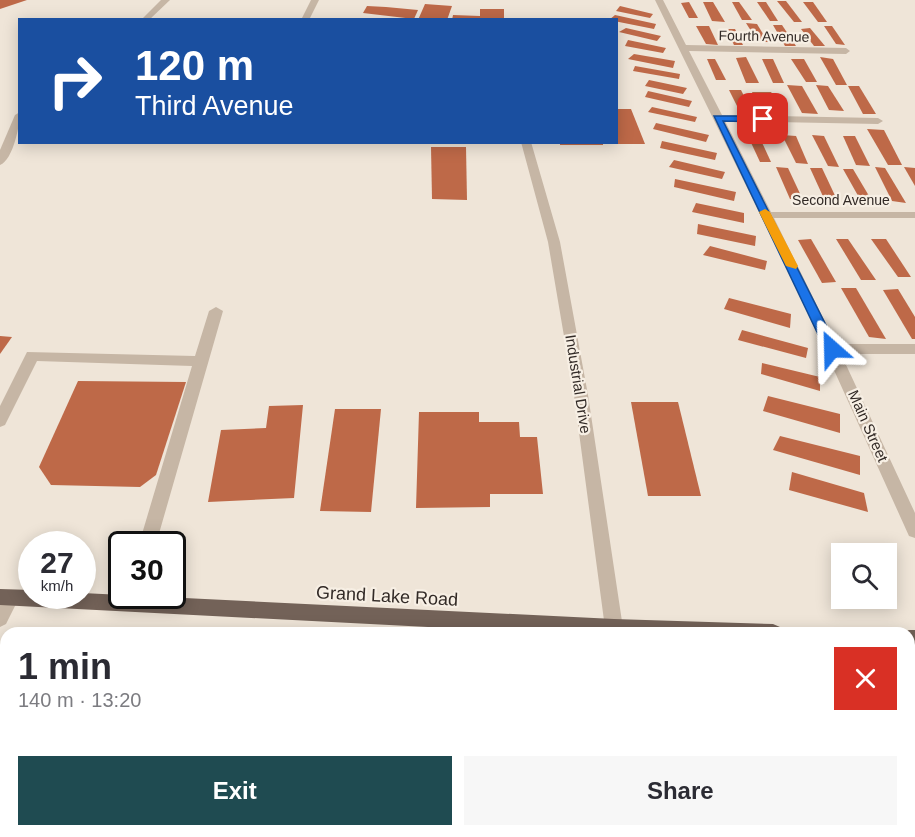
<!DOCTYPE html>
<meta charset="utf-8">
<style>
body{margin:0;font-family:Helvetica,sans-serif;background:#f7f7f7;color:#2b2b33;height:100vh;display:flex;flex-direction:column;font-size:22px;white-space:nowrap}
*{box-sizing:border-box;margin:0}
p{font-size:20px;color:#7c7c81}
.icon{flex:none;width:33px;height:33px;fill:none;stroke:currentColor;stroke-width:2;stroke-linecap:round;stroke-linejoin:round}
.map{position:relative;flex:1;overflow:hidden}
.sheet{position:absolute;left:0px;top:627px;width:915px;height:210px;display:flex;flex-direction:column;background:#fff;border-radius:18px 18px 0 0;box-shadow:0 3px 15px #0003}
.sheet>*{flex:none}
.hud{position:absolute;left:18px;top:18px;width:600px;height:126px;border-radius:0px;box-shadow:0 3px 15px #0003;background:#1a4fa0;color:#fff;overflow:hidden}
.controls{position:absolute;left:831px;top:543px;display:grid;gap:12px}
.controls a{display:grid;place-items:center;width:66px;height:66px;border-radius:0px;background:#fff;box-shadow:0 3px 15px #0003;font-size:30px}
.speed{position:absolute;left:18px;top:531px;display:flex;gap:12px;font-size:30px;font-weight:700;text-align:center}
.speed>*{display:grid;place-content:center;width:78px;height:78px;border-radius:50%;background:#fff;box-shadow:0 3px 15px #0003;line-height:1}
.speed small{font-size:15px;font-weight:400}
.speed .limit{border:3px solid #111;border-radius:9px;background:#fff;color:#111}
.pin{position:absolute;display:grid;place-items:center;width:51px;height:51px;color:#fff;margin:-26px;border-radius:12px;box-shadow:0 3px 9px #0006}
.me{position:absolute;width:66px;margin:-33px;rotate:335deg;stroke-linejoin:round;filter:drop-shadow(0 0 4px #0008)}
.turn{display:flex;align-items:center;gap:21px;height:126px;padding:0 18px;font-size:27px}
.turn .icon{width:78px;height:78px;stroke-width:2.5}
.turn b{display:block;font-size:42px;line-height:51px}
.round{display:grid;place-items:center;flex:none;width:63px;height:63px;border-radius:0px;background:#f7f7f7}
.summary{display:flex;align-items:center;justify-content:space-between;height:102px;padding:0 18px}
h1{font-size:36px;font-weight:600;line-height:45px}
.primary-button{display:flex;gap:12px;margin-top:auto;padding:12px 18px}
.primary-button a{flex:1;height:69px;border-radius:0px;background:#1f4b51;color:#fff;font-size:24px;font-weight:600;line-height:69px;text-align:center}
.primary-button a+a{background:#f7f7f7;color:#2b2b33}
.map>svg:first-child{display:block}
</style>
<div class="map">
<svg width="915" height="837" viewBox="0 0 915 837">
<rect width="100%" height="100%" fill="#efe5d8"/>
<!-- building -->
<g fill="#be6948">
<path d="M 0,0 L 27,0 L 0,9 Z"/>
<path d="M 777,1 L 786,1 L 802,22 L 794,22 Z"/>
<path d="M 689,2 L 698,18 L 689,18 L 681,3 Z"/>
<path d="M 703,2 L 713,2 L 725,22 L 712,21 Z"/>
<path d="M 732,2 L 739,2 L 752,20 L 742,20 Z"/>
<path d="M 757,2 L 766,2 L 778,21 L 770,21 Z"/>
<path d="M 803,2 L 813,2 L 827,22 L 818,22 Z"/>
<path d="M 425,4 L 452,6 L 447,20 L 418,20 Z"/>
<path d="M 367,6 L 386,7 L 418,10 L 414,19 L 363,13 Z"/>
<path d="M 620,6 L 653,14 L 650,18 L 616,11 Z"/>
<path d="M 480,9 L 504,9 L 504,20 L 452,20 L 453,15 L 480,16 Z"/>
<path d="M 615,15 L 656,24 L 654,29 L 609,20 Z"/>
<path d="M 746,23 L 757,24 L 768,42 L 758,42 Z"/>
<path d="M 773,25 L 782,25 L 796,46 L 785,46 Z"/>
<path d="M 696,26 L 709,26 L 718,45 L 706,44 Z"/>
<path d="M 824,26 L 832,26 L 845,45 L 836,44 Z"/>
<path d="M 626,28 L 661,36 L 657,41 L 619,32 Z"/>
<path d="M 810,28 L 825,46 L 814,46 L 801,29 Z"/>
<path d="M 726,29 L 735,29 L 743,45 L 734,45 Z"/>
<path d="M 628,40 L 666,48 L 663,53 L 625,46 Z"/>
<path d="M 634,54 L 675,61 L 673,68 L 628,59 Z"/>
<path d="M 746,57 L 759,83 L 746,83 L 736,58 Z"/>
<path d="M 820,57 L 833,59 L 847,85 L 836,85 Z"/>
<path d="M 707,59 L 715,59 L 726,80 L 716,80 Z"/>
<path d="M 762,59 L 773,59 L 784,83 L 773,83 Z"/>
<path d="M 791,59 L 804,59 L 817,82 L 806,82 Z"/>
<path d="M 635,66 L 680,74 L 679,79 L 633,71 Z"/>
<path d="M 649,80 L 687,88 L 683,94 L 645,86 Z"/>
<path d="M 787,85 L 802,86 L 818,114 L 802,113 Z"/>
<path d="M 816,85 L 828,86 L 844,111 L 829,110 Z"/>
<path d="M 848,86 L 859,86 L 876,114 L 863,114 Z"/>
<path d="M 729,90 L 741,90 L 752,112 L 740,112 Z"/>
<path d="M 648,91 L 692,101 L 689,107 L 645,97 Z"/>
<path d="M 752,92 L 771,92 L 786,112 L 774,112 L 765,99 L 755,99 Z"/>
<path d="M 652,107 L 697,117 L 695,122 L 648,112 Z"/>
<path d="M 616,109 L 631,109 L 645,144 L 616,144 Z"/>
<path d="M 656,123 L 709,135 L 706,142 L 653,129 Z"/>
<path d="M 867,129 L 884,130 L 902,165 L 888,165 Z"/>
<path d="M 747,134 L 758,134 L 771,162 L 760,162 Z"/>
<path d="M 782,135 L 796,136 L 808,164 L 796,163 Z"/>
<path d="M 812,135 L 824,136 L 839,167 L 828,166 Z"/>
<path d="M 843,136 L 855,136 L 870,166 L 856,165 Z"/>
<path d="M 662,141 L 717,153 L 715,160 L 660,148 Z"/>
<rect x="560" y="142" width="43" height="3"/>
<path d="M 431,147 L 466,147 L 467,200 L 432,199 Z"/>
<path d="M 674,160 L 725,172 L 722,179 L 669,167 Z"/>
<path d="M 776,167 L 788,168 L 803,200 L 790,199 Z"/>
<path d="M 875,167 L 885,168 L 906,203 L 892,201 Z"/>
<path d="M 904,167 L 915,168 L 915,186 Z"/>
<path d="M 810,168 L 822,168 L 839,204 L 826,203 Z"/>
<path d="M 843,169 L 853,169 L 872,201 L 861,201 Z"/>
<path d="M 675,179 L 736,192 L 734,201 L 674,187 Z"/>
<path d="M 696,203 L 744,213 L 744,223 L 692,212 Z"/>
<path d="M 698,224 L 756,236 L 755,246 L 697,234 Z"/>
<path d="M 811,239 L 836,282 L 822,283 L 798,240 Z"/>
<path d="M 836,239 L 848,239 L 876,280 L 861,280 Z"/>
<path d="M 871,239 L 886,239 L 911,277 L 898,277 Z"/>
<path d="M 710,246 L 767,261 L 765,270 L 703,255 Z"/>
<path d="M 841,288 L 856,288 L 886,339 L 869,337 Z"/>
<path d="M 898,289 L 915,317 L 915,339 L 912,339 L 883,290 Z"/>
<path d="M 729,298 L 791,314 L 790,328 L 724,309 Z"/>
<path d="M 742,330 L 808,348 L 806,358 L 738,340 Z"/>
<path d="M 0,336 L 12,337 L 0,354 Z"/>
<path d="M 762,363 L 820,377 L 820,391 L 761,374 Z"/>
<path d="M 78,381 L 186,382 L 156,475 L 140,487 L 51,485 L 39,467 Z"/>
<path d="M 768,396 L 840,414 L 840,433 L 763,411 Z"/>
<path d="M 631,402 L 678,402 L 701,496 L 648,496 Z"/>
<path d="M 303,405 L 294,498 L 208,502 L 221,430 L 266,428 L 269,406 Z"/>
<path d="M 335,409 L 381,409 L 371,512 L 320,511 Z"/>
<path d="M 419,412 L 479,412 L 479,422 L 519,422 L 520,437 L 537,437 L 543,494 L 490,494 L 490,507 L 416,508 Z"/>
<path d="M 780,436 L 860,456 L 860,475 L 773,450 Z"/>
<path d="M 792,472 L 864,493 L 868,512 L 789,490 Z"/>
<path d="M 4,698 L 6,698 L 6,773 L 0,773 L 0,706 Z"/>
<path d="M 116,831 L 158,831 L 156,837 L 114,837 Z"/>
</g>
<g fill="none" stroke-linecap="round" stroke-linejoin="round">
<!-- minor -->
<g fill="#c6b6a5" fill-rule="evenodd">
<path d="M 161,0 L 170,0 L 149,20 L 141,20 Z"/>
<path d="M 311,0 L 319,0 L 309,20 L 301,20 Z"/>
<path d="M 655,0 L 663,0 L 686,45 L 846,48 L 850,51 L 846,54 L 689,51 L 722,115 L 878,118 L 883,121 L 878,124 L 725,121 L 771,212 L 915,212 L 915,218 L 774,218 L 836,344 L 915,344 L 915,354 L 841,354 L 915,513 L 915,538 L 909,536 L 805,306 Z"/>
<path d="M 20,112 C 20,125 13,160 0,165 L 0,150 L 15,115 Z"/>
<path d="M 521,142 L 531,142 L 560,242 L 588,395 L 623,628 L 621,633 L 607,633 L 605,628 L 574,395 L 548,242 Z"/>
<path d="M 216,307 L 223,311 L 156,544 L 139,544 L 192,366 L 37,361 L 5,425 L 0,427 L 0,406 L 27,352 L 195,356 L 209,311 Z"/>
<path d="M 10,590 L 16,592 L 19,598 L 6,624 L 0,627 L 0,599 L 4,592 Z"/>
<path d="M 748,831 L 770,831 L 771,837 L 749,837 Z"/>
</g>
<!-- major -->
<g fill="#736258" fill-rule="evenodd">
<path d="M 0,589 L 32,590 L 32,596 L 82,596 L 82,593 L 614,619 L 773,624 L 780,627 L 782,633 L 542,633 L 0,605 Z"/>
<path d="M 909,630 L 915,630 L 915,648 L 909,648 L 909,633 L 902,633 Z"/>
</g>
</g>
<!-- route -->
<path fill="#1a73e8" stroke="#114b97" stroke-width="1.5" d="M 714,116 L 763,116 L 768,119 L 763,122 L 723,121 L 838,349 L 836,352 L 832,353 L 825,349 Z"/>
<!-- slow -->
<path fill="#f59e0b" d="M 765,209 L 770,212 L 798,266 L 796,269 L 786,266 L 759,212 Z"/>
<g text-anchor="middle" stroke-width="4.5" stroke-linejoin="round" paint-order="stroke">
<!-- far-street labels -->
<g font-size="14" fill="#322a26" stroke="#f7efe4">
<text transform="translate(764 36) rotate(1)" y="5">Fourth Avenue</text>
<text x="841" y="205">Second Avenue</text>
</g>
<!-- street labels -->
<g font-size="15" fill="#322a26" stroke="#f7efe4">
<text transform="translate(578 384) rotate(81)" y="5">Industrial Drive</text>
<text transform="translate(868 426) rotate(66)" y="5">Main Street</text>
</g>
<!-- near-street labels -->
<g font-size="18" fill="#322a26" stroke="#f7efe4">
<text transform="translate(387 596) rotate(3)" y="6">Grand Lake Road</text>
</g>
</g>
</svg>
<div class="controls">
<a><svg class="icon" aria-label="search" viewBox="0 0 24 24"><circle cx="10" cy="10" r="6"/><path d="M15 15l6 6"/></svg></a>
</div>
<div class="speed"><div>27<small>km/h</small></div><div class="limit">30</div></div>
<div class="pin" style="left:763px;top:119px;background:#d93025"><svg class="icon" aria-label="arrive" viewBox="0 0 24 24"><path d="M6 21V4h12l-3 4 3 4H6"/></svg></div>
<svg class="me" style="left:832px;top:349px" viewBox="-20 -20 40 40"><path d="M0-17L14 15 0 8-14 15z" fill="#1a73e8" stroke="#fff" stroke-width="4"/></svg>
<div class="hud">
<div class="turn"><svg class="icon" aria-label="right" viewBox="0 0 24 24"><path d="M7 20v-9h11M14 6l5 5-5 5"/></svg><div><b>120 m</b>Third Avenue</div></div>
</div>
<section class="sheet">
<div class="summary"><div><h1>1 min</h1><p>140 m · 13:20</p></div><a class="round" style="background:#d93025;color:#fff"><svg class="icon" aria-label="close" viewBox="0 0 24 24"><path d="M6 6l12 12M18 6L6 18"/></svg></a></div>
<div class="primary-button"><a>Exit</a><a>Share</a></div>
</section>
</div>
